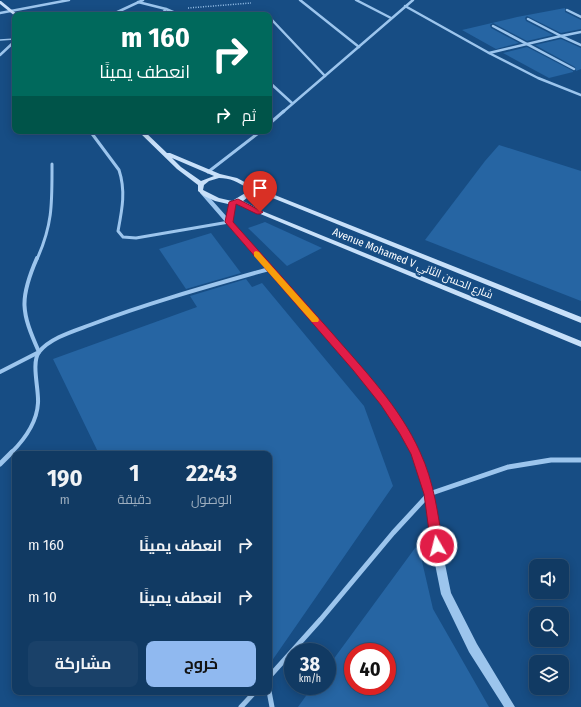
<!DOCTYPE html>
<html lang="ar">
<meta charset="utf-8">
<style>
body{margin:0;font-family:"Fira Sans Condensed",Cairo,sans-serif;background:#1a4169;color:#f1f3f6;direction:rtl;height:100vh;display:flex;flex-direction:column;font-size:15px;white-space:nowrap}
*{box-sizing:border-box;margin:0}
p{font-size:13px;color:#9cadbe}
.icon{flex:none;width:22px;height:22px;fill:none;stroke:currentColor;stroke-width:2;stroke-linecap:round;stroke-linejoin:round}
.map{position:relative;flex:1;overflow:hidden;direction:ltr}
.panel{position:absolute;left:12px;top:451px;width:260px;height:244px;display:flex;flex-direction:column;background:#113a63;border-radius:8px;box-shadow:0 2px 10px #0003,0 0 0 1px #305478;direction:rtl}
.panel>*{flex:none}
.top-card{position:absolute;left:12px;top:12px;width:260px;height:122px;border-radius:8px;box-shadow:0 2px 10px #0003,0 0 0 1px #305478;direction:rtl;background:#00695c;color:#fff;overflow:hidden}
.controls{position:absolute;left:529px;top:559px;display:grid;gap:8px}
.controls a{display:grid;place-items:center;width:40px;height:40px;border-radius:8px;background:#113a63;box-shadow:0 2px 10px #0003,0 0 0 1px #305478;font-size:20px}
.speed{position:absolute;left:284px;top:643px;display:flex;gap:8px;font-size:20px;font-weight:700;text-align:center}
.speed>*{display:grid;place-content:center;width:52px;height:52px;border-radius:50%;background:#113a63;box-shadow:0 2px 10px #0003,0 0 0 1px #305478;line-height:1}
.speed small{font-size:10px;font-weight:400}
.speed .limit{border:6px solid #d22;background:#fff;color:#111}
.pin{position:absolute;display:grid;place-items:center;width:34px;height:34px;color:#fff;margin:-41px -17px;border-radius:50% 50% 50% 0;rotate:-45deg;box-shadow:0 0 4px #0007}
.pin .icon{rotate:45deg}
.me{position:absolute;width:44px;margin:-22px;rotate:352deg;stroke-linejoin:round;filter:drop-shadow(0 0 3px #0008)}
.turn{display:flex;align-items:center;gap:14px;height:84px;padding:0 16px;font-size:18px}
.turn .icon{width:52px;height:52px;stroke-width:2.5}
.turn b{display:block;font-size:28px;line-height:34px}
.then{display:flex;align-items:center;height:38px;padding:0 16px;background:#0003;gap:8px;font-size:15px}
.eta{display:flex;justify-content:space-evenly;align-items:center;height:68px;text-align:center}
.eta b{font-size:24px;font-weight:700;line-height:28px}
.action{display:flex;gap:8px;margin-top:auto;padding:8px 16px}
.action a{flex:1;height:46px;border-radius:8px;background:#90b9f0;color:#111;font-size:16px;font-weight:700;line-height:46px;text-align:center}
.action a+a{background:#1a4169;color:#f1f3f6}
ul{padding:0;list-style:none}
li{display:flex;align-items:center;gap:12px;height:52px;padding:0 16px}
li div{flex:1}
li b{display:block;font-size:15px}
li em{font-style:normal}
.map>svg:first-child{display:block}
</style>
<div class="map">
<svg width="581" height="707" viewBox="0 0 581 707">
<rect width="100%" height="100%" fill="#174d84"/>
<!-- building -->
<g fill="#2665a3" fill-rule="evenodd">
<path d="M 565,8 L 565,12 L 581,20 L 581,29 L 561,33 L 527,16 L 525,18 L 526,21 L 553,35 L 527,41 L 493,23 L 490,25 L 491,28 L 519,43 L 496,49 L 462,30 L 517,17 Z"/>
<path d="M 561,39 L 581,48 L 581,69 L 576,71 L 575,67 L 535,45 Z"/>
<path d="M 527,47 L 573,71 L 573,72 L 549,78 L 503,53 Z"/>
<path d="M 499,145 L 581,171 L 581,301 L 425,240 L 485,161 Z"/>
<path d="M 265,222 L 322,248 L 287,266 L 248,228 Z"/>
<path d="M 211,233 L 241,273 L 186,289 L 159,249 Z"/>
<path d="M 246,279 L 252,287 L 262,283 L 364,406 L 393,486 L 269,665 L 269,454 L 99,454 L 53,359 L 197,307 L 190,296 Z"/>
<path d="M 418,544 L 433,609 L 489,707 L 298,707 L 313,686 L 327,686 L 327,668 ZM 353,652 L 387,652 L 387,686 L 353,686 Z"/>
</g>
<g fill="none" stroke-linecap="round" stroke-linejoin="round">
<!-- path -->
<path stroke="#9cc5ed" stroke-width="1.5" stroke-dasharray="1 1.5" stroke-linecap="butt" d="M 188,8 L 251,3"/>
<!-- service -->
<path stroke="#9cc5ed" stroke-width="1.5" d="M 0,40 L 15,39"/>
<!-- minor-far3 -->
<g stroke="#9cc5ed" stroke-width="2.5">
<path d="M 300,0 L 359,47"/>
<path d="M 356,0 L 391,18"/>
<path d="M 138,2 L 166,9 L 180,15"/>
<path d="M 405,6 L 489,53 L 561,36 L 581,45"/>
<path d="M 567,10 L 581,17"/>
<path d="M 0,13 L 69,0"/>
<path d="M 111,15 L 143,0"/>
<path d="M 161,15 L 166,9"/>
<path d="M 269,19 L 272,20 L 325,76"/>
<path d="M 528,19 L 561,36 L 581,32"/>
<path d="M 493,26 L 574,69"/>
<path d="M 489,53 L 538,78 L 581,95"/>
<path d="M 0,55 L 15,41"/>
<path d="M 269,82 L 292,103"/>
<path d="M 283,112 L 413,0"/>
</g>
<!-- minor-far2 -->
<g stroke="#9cc5ed" stroke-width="3">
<path d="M 269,124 L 284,111"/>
<path d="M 90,131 L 119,170 C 126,191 122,210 118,231 L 123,237 L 136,238 L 229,222"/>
<path d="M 208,172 L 261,131"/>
<path d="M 37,259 C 53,224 52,202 52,164"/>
</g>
<!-- minor-far1 -->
<g stroke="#9cc5ed" stroke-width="4">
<path d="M 0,372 L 39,352 C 21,312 19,299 37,258"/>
<path d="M 11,453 C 25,439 37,422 38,403 C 39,389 31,363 39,352 C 50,338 74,331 90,325 C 148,303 209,286 269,269"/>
</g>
<!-- minor -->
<g stroke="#9cc5ed" stroke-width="5">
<path d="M 0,464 L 12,452"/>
<path d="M 269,677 L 321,619 L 393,533 L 429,494 L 508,467 L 551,460 L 581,460"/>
<path d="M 269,691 L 272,707"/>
<path d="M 241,707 L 255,692"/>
</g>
<!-- tertiary -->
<path fill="#9cc5ed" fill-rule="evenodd" d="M 202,190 L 204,191 L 227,217 L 230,203 L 233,201 L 235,202 L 236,203 L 232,222 L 359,365 L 387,400 L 407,429 L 420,453 L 433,494 L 444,559 L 451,593 L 477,644 L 515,707 L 504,707 L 469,652 L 441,594 L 434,559 L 425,494 L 412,453 L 401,433 L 381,404 L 353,369 L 200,193 L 200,191 Z"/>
<!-- secondary -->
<g fill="#c8e0f9" fill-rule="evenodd">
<path d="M 0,1 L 1,1 L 18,15 L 15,16 L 0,4 Z"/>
<path d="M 138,131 L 144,131 L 167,153 L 170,153 L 220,174 L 237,178 L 252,186 L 581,317 L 581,323 L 253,190 L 252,194 L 243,201 L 262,211 L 581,341 L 581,347 L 258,213 L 238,203 L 228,204 L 215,201 L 204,196 L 198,191 L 198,185 L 177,169 ZM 172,158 L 214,176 L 201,181 L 181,167 ZM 219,178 C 230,178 238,182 247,188 L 247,192 L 232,201 L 219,198 L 203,190 L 204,185 L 209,181 Z"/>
</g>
</g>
<!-- route -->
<path fill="#e11d48" stroke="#92132f" d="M 238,199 L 263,212 L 260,214 L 257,214 L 236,204 L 233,222 C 266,259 299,296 332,333 C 364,370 400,407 420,452 C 434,482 438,514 443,546 L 441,550 L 437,552 L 433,550 L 431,546 L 424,494 L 411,454 L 400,434 L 381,405 L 353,370 L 225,222 L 229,202 Z"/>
<!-- slow -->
<path fill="#f59e0b" d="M 256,251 L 259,252 L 318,318 L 319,320 L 318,322 L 312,322 L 254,256 L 254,252 Z"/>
<g text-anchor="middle" stroke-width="4" stroke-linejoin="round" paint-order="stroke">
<!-- street labels -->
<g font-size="11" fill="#fff" stroke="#174d84">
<text transform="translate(413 263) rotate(22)" y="4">Avenue Mohamed V شارع الحسن الثاني</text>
</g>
</g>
</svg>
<div class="controls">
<a><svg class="icon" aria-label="sound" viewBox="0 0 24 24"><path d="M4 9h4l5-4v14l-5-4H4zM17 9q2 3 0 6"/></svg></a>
<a><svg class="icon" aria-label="search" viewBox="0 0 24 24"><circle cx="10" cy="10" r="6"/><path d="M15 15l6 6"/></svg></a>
<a><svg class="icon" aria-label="layers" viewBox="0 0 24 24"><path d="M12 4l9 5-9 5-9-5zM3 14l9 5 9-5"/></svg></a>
</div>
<div class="speed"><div>38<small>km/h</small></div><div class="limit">40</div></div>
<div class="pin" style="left:260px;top:212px;background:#d93025"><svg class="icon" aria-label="arrive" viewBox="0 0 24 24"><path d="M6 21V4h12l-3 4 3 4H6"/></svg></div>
<svg class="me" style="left:437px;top:546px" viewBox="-20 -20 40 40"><circle r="17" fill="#e11d48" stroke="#fff" stroke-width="3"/><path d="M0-11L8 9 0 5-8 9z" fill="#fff"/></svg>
<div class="top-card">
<div class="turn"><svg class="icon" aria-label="right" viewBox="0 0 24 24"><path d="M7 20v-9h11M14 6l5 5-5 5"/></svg><div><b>160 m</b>انعطف يمينًا</div></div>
<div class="then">ثم<svg class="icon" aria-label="right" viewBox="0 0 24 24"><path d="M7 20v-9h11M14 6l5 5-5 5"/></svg></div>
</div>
<section class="panel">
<div class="eta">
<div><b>22:43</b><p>الوصول</p></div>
<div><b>1</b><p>دقيقة</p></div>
<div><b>190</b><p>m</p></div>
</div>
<ul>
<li><svg class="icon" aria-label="right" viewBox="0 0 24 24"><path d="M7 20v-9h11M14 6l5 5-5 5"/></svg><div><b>انعطف يمينًا</b></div><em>160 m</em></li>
<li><svg class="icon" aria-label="right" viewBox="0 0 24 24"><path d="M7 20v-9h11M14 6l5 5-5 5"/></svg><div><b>انعطف يمينًا</b></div><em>10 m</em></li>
</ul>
<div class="action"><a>خروج</a><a>مشاركة</a></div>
</section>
</div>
